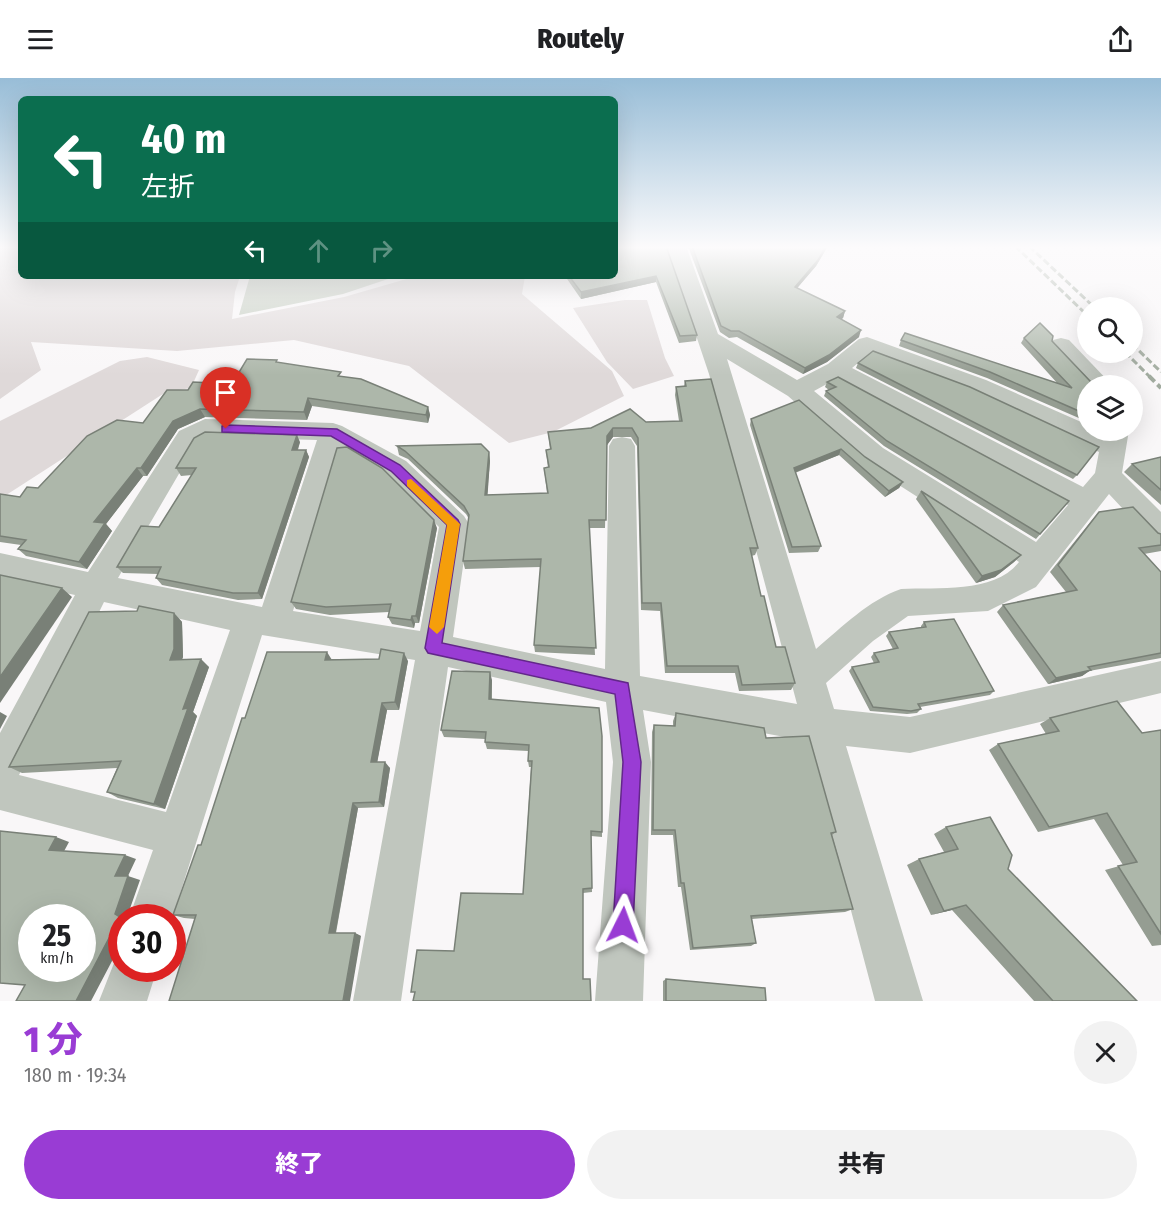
<!DOCTYPE html>
<html lang="ja">
<meta charset="utf-8">
<style>
body{margin:0;font-family:"Fira Sans Condensed","Noto Sans JP",sans-serif;background:#f2f2f2;color:#202124;height:100vh;display:flex;flex-direction:column;font-size:22px;white-space:nowrap}
*{box-sizing:border-box;margin:0}
p{font-size:20px;color:#757577}
.icon{flex:none;width:33px;height:33px;fill:none;stroke:currentColor;stroke-width:2;stroke-linecap:round;stroke-linejoin:round}
.map{position:relative;height:923px;overflow:hidden}
.side{display:flex;flex-direction:column;background:#fff;flex:1}
.side>*{flex:none}
.banner{position:absolute;left:18px;top:18px;width:600px;height:183px;border-radius:9px;box-shadow:0 6px 24px #0002;background:#0b6e4f;color:#fff;overflow:hidden}
.buttons{position:absolute;left:1077px;top:219px;display:grid;gap:12px}
.buttons a{display:grid;place-items:center;width:66px;height:66px;border-radius:50%;background:#fff;box-shadow:0 6px 24px #0002;font-size:30px}
.speed{position:absolute;left:18px;top:826px;display:flex;gap:12px;font-size:30px;font-weight:700;text-align:center}
.speed>*{display:grid;place-content:center;width:78px;height:78px;border-radius:50%;background:#fff;box-shadow:0 6px 24px #0002;line-height:1}
.speed small{font-size:15px;font-weight:400}
.speed .limit{border:9px solid #d22;background:#fff;color:#111}
.pin{position:absolute;display:grid;place-items:center;width:51px;height:51px;color:#fff;margin:-62px -26px;border-radius:50% 50% 50% 0;rotate:-45deg;box-shadow:0 0 6px #0007}
.pin .icon{rotate:45deg}
.me{position:absolute;width:66px;margin:-33px;rotate:3deg;stroke-linejoin:round;filter:drop-shadow(0 0 4px #0008)}
.turn{display:flex;align-items:center;gap:21px;height:126px;padding:0 24px;font-size:27px}
.turn .icon{width:78px;height:78px;stroke-width:2.5}
.turn b{display:block;font-size:42px;line-height:51px}
.lanes{display:flex;align-items:center;height:57px;padding:0 24px;background:#0003;justify-content:center;gap:30px;direction:ltr}
.lanes .off{opacity:.35}
.round{display:grid;place-items:center;flex:none;width:63px;height:63px;border-radius:32px;background:#f2f2f2}
.summary{display:flex;align-items:center;justify-content:space-between;height:102px;padding:0 24px}
h1{font-size:36px;font-weight:800;line-height:45px;color:#993cd4}
.cta{display:flex;gap:12px;margin-top:auto;padding:12px 24px}
.cta a{flex:1;height:69px;border-radius:36px;background:#993cd4;color:#fff;font-size:24px;font-weight:800;line-height:69px;text-align:center}
.cta a+a{background:#f2f2f2;color:#202124}
header{display:flex;justify-content:space-between;align-items:center;height:78px;padding:0 24px;background:#fff;font-size:27px;font-weight:800}
.map>svg:first-child{display:block}
</style>
<header><svg class="icon" aria-label="menu" viewBox="0 0 24 24"><path d="M4 6h16M4 12h16M4 18h16"/></svg>Routely<svg class="icon" aria-label="share" viewBox="0 0 24 24"><path d="M12 15V3M7 8l5-5 5 5M5 13v7h14v-7"/></svg></header>
<div class="map">
<svg width="1161" height="923" viewBox="0 0 1161 923">
<rect width="100%" height="100%" fill="#f9f7f8"/>
<!-- green -->
<g fill="#dfd9d9">
<path d="M 0,168 L 21,168 L 21,198 L 240,198 L 235,214 L 232,241 L 344,219 L 417,198 L 525,198 L 522,216 L 612,293 L 624,318 L 553,354 L 509,365 L 409,288 L 294,262 L 177,273 L 31,264 L 41,292 L 0,321 Z"/>
<path d="M 625,222 L 647,222 L 665,280 L 674,298 L 633,311 L 607,284 L 573,230 Z"/>
<path d="M 147,279 L 199,292 L 191,310 L 166,314 L 0,421 L 0,343 L 120,283 Z"/>
</g>
<!-- water -->
<path fill="#c1cabd" d="M 250,198 L 397,198 L 343,216 L 239,237 Z"/>
<g fill="none" stroke-linecap="round" stroke-linejoin="round">
<!-- minor -->
<g fill="#c0c6be" fill-rule="evenodd">
<path d="M 666,168 L 686,168 L 718,256 L 797,302 L 828,286 L 859,261 L 867,259 L 986,302 L 1088,347 L 1088,352 L 1129,352 L 1122,395 L 1161,434 L 1161,465 L 1151,461 L 1109,416 L 1036,509 L 988,533 L 908,538 L 873,563 L 826,605 L 834,631 L 910,639 L 1161,583 L 1161,615 L 910,675 L 846,668 L 923,923 L 875,923 L 806,663 L 643,632 L 651,684 L 643,923 L 595,923 L 613,684 L 606,624 L 448,589 L 401,923 L 353,923 L 415,582 L 262,557 L 172,841 L 129,840 L 153,772 L 0,732 L 0,655 L 75,517 L 0,501 L 0,475 L 88,494 L 179,353 L 205,341 L 333,345 L 342,348 L 406,383 L 464,438 L 469,446 L 453,559 L 605,591 L 609,368 L 613,361 L 622,359 L 631,361 L 635,368 L 640,598 L 797,626 L 709,296 ZM 870,275 L 968,312 L 1099,374 L 1095,395 L 1083,409 L 852,290 ZM 727,281 L 788,318 L 863,384 L 1019,484 C 995,516 937,509 901,511 C 869,522 842,549 816,571 ZM 836,301 L 1068,427 L 1036,464 L 883,370 L 814,313 ZM 209,359 L 317,362 L 262,529 L 118,500 L 197,365 ZM 341,370 L 386,397 L 439,449 L 420,553 L 293,533 ZM 104,524 L 230,552 L 166,734 L 19,697 Z"/>
<path d="M 1061,260 L 1069,262 L 1113,308 L 1088,308 L 1050,267 L 1053,262 Z"/>
<path d="M 122,873 L 122,891 L 157,891 L 147,923 L 99,923 L 118,875 Z"/>
</g>
<!-- rail-far1 -->
<g stroke="#a1ab9f" stroke-width="3" stroke-dasharray="7 3" stroke-linecap="butt">
<path d="M 1015,168 L 1088,238"/>
<path d="M 1029,168 L 1095,230"/>
<path d="M 1132,266 L 1161,294"/>
<path d="M 1125,274 L 1150,299"/>
</g>
<!-- rail -->
<path stroke="#a1ab9f" stroke-width="4" stroke-dasharray="8 4" stroke-linecap="butt" d="M 1149,298 L 1161,310"/>
</g>
<!-- wall -->
<g fill="#959d92">
<path d="M 666,168 L 697,257 L 696,263 L 679,265 L 656,204 L 581,221 L 565,198 L 615,198 Z"/>
<path d="M 688,168 L 827,168 L 825,173 L 816,188 L 797,210 L 845,233 L 843,240 L 841,241 L 859,259 L 827,284 L 803,296 L 737,259 L 729,260 L 720,254 Z"/>
<path d="M 1024,260 L 1052,263 L 1091,304 L 1088,308 L 1088,344 L 987,300 L 899,268 L 901,262 L 1058,306 L 1021,265 Z"/>
<path d="M 279,285 L 342,299 L 428,329 L 430,337 L 428,345 L 312,328 L 307,342 L 205,339 L 178,351 L 147,398 L 143,398 L 106,446 L 112,453 L 87,491 L 26,478 L 18,471 L 21,467 L 0,464 L 0,416 L 20,419 L 38,410 L 143,345 L 188,312 L 232,306 Z"/>
<path d="M 858,285 L 1077,397 L 1073,401 L 856,290 Z"/>
<path d="M 685,303 L 758,470 L 755,477 L 751,478 L 761,518 L 776,569 L 795,605 L 791,612 L 739,613 L 735,595 L 665,595 L 660,533 L 641,532 L 637,368 L 631,359 L 613,359 L 607,367 L 605,450 L 589,450 L 595,577 L 535,574 L 534,567 L 541,489 L 465,491 L 463,483 L 469,441 L 466,436 L 408,381 L 399,377 L 397,368 L 489,374 L 490,383 L 487,417 L 547,415 L 544,390 L 548,390 L 546,372 L 550,371 L 548,354 L 646,344 L 679,343 L 675,317 L 676,309 L 684,308 Z"/>
<path d="M 827,304 L 1069,423 L 1036,461 L 884,368 L 824,318 L 826,313 L 829,312 L 825,309 Z"/>
<path d="M 751,341 L 865,379 L 903,404 L 899,410 L 885,419 L 839,377 L 795,395 L 821,468 L 818,474 L 789,475 L 750,347 Z"/>
<path d="M 300,364 L 298,372 L 306,372 L 309,379 L 262,521 L 238,522 L 162,507 L 156,500 L 158,496 L 123,495 L 117,489 L 159,449 L 192,397 L 181,398 L 176,390 Z"/>
<path d="M 1161,379 L 1161,427 L 1124,394 L 1132,386 Z"/>
<path d="M 921,413 L 1021,477 L 1014,484 L 995,499 L 976,505 L 916,421 Z"/>
<path d="M 1099,434 L 1161,456 L 1161,473 L 1144,476 L 1161,494 L 1161,580 L 1089,593 L 1082,598 L 1048,606 L 997,534 L 1003,527 L 1066,514 L 1050,494 L 1092,442 Z"/>
<path d="M 437,450 L 419,545 L 415,545 L 414,550 L 392,546 L 388,539 L 389,534 L 330,537 L 296,531 L 291,524 Z"/>
<path d="M 174,535 L 182,544 L 183,579 L 182,581 L 209,589 L 193,634 L 197,638 L 165,731 L 118,720 L 107,714 L 117,690 L 22,695 L 9,689 Z"/>
<path d="M 924,544 L 994,613 L 990,617 L 920,629 L 921,631 L 917,635 L 907,636 L 870,633 L 849,593 L 852,589 L 874,585 L 871,579 L 874,575 L 893,571 L 886,558 L 889,554 L 921,549 L 921,548 Z"/>
<path d="M 332,581 L 408,583 L 399,632 L 387,632 L 377,684 L 390,690 L 384,729 L 358,730 L 336,855 L 355,855 L 361,858 L 195,841 L 184,840 L 173,837 L 201,767 L 245,640 Z"/>
<path d="M 492,602 L 492,621 L 602,754 L 602,759 L 591,758 L 592,814 L 583,815 L 414,914 L 411,914 L 454,873 L 523,816 L 531,689 L 529,689 L 528,683 L 528,673 L 487,671 L 485,664 L 485,661 L 444,659 L 441,652 Z"/>
<path d="M 676,635 L 766,660 L 836,754 L 832,757 L 853,831 L 845,834 L 752,841 L 756,865 L 751,868 L 690,872 L 681,809 L 678,809 L 673,757 L 651,757 L 652,654 L 654,647 L 673,648 L 673,643 Z"/>
<path d="M 1050,640 L 1142,655 L 1161,652 L 1161,867 L 1152,868 L 1105,792 L 1123,787 L 1094,741 L 1038,754 L 989,672 L 998,666 L 1046,656 L 1040,646 Z"/>
<path d="M 946,749 L 1008,791 L 1137,923 L 1034,923 L 952,832 L 931,837 L 907,787 L 919,781 L 944,774 L 934,756 Z"/>
<path d="M 666,901 L 766,923 L 663,923 L 663,903 Z"/>
</g>
<!-- shaded-wall -->
<g fill="#798077">
<path d="M 827,168 L 825,173 L 816,188 L 793,215 L 795,209 Z"/>
<path d="M 656,198 L 656,204 L 581,221 L 581,214 Z"/>
<path d="M 845,233 L 843,240 L 835,246 L 837,239 Z"/>
<path d="M 861,252 L 859,259 L 827,284 L 803,296 L 805,290 Z"/>
<path d="M 308,320 L 312,328 L 307,342 L 304,334 Z"/>
<path d="M 428,329 L 430,337 L 428,345 L 426,337 Z"/>
<path d="M 200,331 L 205,339 L 178,351 L 147,398 L 141,390 L 173,343 Z"/>
<path d="M 613,350 L 613,359 L 607,367 L 607,358 Z"/>
<path d="M 297,357 L 300,364 L 295,379 L 292,372 Z"/>
<path d="M 841,371 L 839,377 L 791,396 L 794,390 Z"/>
<path d="M 306,372 L 309,379 L 262,521 L 258,515 Z"/>
<path d="M 489,374 L 490,383 L 487,425 L 485,417 Z"/>
<path d="M 137,390 L 143,398 L 106,446 L 112,453 L 87,491 L 79,484 L 94,444 Z"/>
<path d="M 903,404 L 899,410 L 885,419 L 889,413 Z"/>
<path d="M 434,442 L 437,450 L 419,545 L 416,538 Z"/>
<path d="M 1021,477 L 1014,484 L 995,499 L 976,505 L 982,498 Z"/>
<path d="M 62,510 L 72,519 L 0,625 L 0,599 Z"/>
<path d="M 174,535 L 182,544 L 183,579 L 179,590 L 170,582 Z"/>
<path d="M 412,538 L 415,545 L 414,550 L 411,542 Z"/>
<path d="M 327,574 L 332,582 L 325,582 Z"/>
<path d="M 404,575 L 408,583 L 399,632 L 395,624 Z"/>
<path d="M 201,581 L 209,589 L 193,634 L 197,638 L 165,731 L 154,726 L 183,631 Z"/>
<path d="M 1091,592 L 1082,598 L 1048,606 L 1056,600 Z"/>
<path d="M 490,594 L 492,602 L 491,628 L 489,621 Z"/>
<path d="M 382,625 L 387,632 L 376,691 L 371,684 Z"/>
<path d="M 0,634 L 7,638 L 0,651 Z"/>
<path d="M 385,684 L 390,690 L 384,729 L 379,724 Z"/>
<path d="M 353,725 L 358,730 L 335,858 L 329,855 Z"/>
<path d="M 56,759 L 69,764 L 62,777 L 49,772 Z"/>
<path d="M 125,777 L 136,781 L 128,798 L 140,802 L 127,839 L 128,840 L 122,840 L 122,864 L 91,923 L 76,923 L 115,836 L 115,798 Z"/>
<path d="M 966,827 L 952,832 L 931,837 L 944,833 Z"/>
<path d="M 355,855 L 361,858 L 350,923 L 343,923 Z"/>
</g>
<!-- building -->
<g fill="#adb7aa" stroke="#798077" stroke-width="1.5" fill-rule="evenodd">
<path d="M 615,168 L 666,168 L 697,257 L 680,258 L 656,198 L 581,214 L 569,198 L 615,198 Z"/>
<path d="M 692,168 L 826,168 L 818,182 L 795,209 L 845,233 L 837,239 L 861,252 L 829,277 L 805,290 L 739,253 L 731,253 L 721,248 Z"/>
<path d="M 1040,245 L 1053,258 L 1052,263 L 1091,304 L 1099,305 L 1102,308 L 1088,308 L 1088,337 L 990,294 L 901,262 L 905,255 L 1072,310 L 1024,260 Z"/>
<path d="M 873,273 L 970,309 L 1099,369 L 1077,397 L 858,285 Z"/>
<path d="M 247,281 L 277,282 L 276,284 L 341,294 L 338,298 L 361,301 L 428,329 L 426,337 L 308,320 L 304,334 L 200,331 L 173,343 L 141,390 L 137,390 L 94,444 L 105,445 L 79,484 L 18,471 L 26,462 L 0,458 L 0,416 L 20,419 L 27,409 L 38,410 L 87,358 L 117,342 L 143,345 L 167,312 L 188,312 L 193,304 L 232,306 Z"/>
<path d="M 838,299 L 1069,423 L 1040,456 L 887,363 L 826,313 L 836,309 L 827,304 Z"/>
<path d="M 711,301 L 758,470 L 750,470 L 761,518 L 764,518 L 776,569 L 785,569 L 795,605 L 742,607 L 738,588 L 667,588 L 661,525 L 642,525 L 638,360 L 632,350 L 613,350 L 607,358 L 606,442 L 589,442 L 596,570 L 534,567 L 541,481 L 463,483 L 469,437 L 464,428 L 405,373 L 397,368 L 481,366 L 489,374 L 485,417 L 548,415 L 544,390 L 549,389 L 546,372 L 551,371 L 548,354 L 591,350 L 630,331 L 646,344 L 682,343 L 676,309 L 686,308 L 685,303 Z"/>
<path d="M 799,322 L 865,379 L 903,404 L 889,413 L 841,371 L 794,390 L 821,468 L 792,469 L 751,341 Z"/>
<path d="M 205,354 L 297,357 L 292,372 L 306,372 L 258,515 L 233,515 L 156,500 L 161,489 L 117,489 L 141,448 L 159,449 L 196,390 L 176,390 L 194,360 Z"/>
<path d="M 347,369 L 382,390 L 434,442 L 416,538 L 412,538 L 411,542 L 388,539 L 391,526 L 326,529 L 291,524 L 337,370 Z"/>
<path d="M 1161,379 L 1161,412 L 1132,386 Z"/>
<path d="M 921,413 L 1021,477 L 1001,492 L 982,498 Z"/>
<path d="M 1133,429 L 1158,455 L 1161,456 L 1161,467 L 1139,470 L 1161,494 L 1161,575 L 1088,589 L 1091,592 L 1056,600 L 1003,527 L 1077,512 L 1058,487 L 1099,434 Z"/>
<path d="M 0,497 L 62,510 L 0,599 Z"/>
<path d="M 139,528 L 174,535 L 174,571 L 170,582 L 201,581 L 183,631 L 188,630 L 154,726 L 107,714 L 121,683 L 9,689 L 89,534 L 137,533 Z"/>
<path d="M 954,541 L 994,613 L 918,626 L 921,631 L 911,633 L 873,629 L 852,589 L 879,584 L 874,575 L 898,570 L 889,554 L 926,549 L 924,544 Z"/>
<path d="M 381,571 L 404,575 L 395,624 L 382,625 L 371,684 L 385,684 L 379,724 L 353,725 L 329,855 L 355,855 L 343,923 L 169,923 L 196,837 L 173,837 L 198,767 L 201,767 L 242,640 L 245,640 L 267,574 L 327,574 L 325,582 L 379,581 Z"/>
<path d="M 452,593 L 490,594 L 489,621 L 599,630 L 602,658 L 602,754 L 591,753 L 592,810 L 583,811 L 583,901 L 590,901 L 591,923 L 413,923 L 415,914 L 411,914 L 417,872 L 454,873 L 461,815 L 523,816 L 532,683 L 528,683 L 529,667 L 485,664 L 486,654 L 441,652 Z"/>
<path d="M 1117,623 L 1142,655 L 1161,652 L 1161,856 L 1118,788 L 1137,784 L 1107,735 L 1049,749 L 998,666 L 1059,653 L 1050,640 Z"/>
<path d="M 676,635 L 764,650 L 766,660 L 809,658 L 836,754 L 831,755 L 853,831 L 751,838 L 756,865 L 693,870 L 684,805 L 681,805 L 675,752 L 653,752 L 654,647 L 675,648 Z"/>
<path d="M 990,739 L 1012,777 L 1008,791 L 1137,923 L 1053,923 L 966,827 L 944,833 L 919,781 L 958,771 L 946,749 Z"/>
<path d="M 0,753 L 56,759 L 49,772 L 125,777 L 115,798 L 128,798 L 115,836 L 120,839 L 76,923 L 16,923 L 25,907 L 0,905 ZM 32,840 L 82,840 L 82,891 L 32,891 Z"/>
<path d="M 666,901 L 765,910 L 766,923 L 666,923 Z"/>
</g>
<!-- sky -->
<linearGradient id="sky" x2="0" y2="1"><stop stop-color="#98bdd7"/><stop offset="0.57" stop-color="#fcfbfc"/><stop offset="1" stop-color="#fcfbfc" stop-opacity="0"/></linearGradient>
<rect width="1161" height="297" fill="url(#sky)"/>
<!-- route -->
<path fill="#993cd4" stroke="#63278a" stroke-width="1.5" d="M 226,347 L 337,351 L 400,387 L 458,442 L 460,446 L 442,565 L 628,605 L 641,684 L 633,847 L 630,854 L 623,857 L 616,854 L 613,847 L 623,684 L 615,616 L 428,575 L 425,570 L 447,447 L 391,393 L 331,358 L 222,354 L 222,348 Z"/>
<!-- slow -->
<path fill="#f59e0b" d="M 411,401 L 460,446 L 444,549 L 437,556 L 429,549 L 447,447 L 407,408 L 407,402 Z"/>
</svg>
<div class="buttons">
<a><svg class="icon" aria-label="search" viewBox="0 0 24 24"><circle cx="10" cy="10" r="6"/><path d="M15 15l6 6"/></svg></a>
<a><svg class="icon" aria-label="layers" viewBox="0 0 24 24"><path d="M12 4l9 5-9 5-9-5zM3 14l9 5 9-5"/></svg></a>
</div>
<div class="speed"><div>25<small>km/h</small></div><div class="limit">30</div></div>
<div class="pin" style="left:226px;top:351px;background:#d93025"><svg class="icon" aria-label="arrive" viewBox="0 0 24 24"><path d="M6 21V4h12l-3 4 3 4H6"/></svg></div>
<svg class="me" style="left:623px;top:847px" viewBox="-20 -20 40 40"><path d="M0-17L14 15 0 8-14 15z" fill="#993cd4" stroke="#fff" stroke-width="4"/></svg>
<div class="banner">
<div class="turn"><svg class="icon" aria-label="left" viewBox="0 0 24 24"><path d="M17 20v-9H6M10 6l-5 5 5 5"/></svg><div><b>40 m</b>左折</div></div>
<div class="lanes"><svg class="icon" aria-label="left" viewBox="0 0 24 24"><path d="M17 20v-9H6M10 6l-5 5 5 5"/></svg><svg class="icon off" aria-label="ahead" viewBox="0 0 24 24"><path d="M12 20V5M6 11l6-6 6 6"/></svg><svg class="icon off" aria-label="right" viewBox="0 0 24 24"><path d="M7 20v-9h11M14 6l5 5-5 5"/></svg></div>
</div>
</div>
<section class="side">
<div class="summary"><div><h1>1 分</h1><p>180 m · 19:34</p></div><a class="round"><svg class="icon" aria-label="close" viewBox="0 0 24 24"><path d="M6 6l12 12M18 6L6 18"/></svg></a></div>
<div class="cta"><a>終了</a><a>共有</a></div>
</section>
